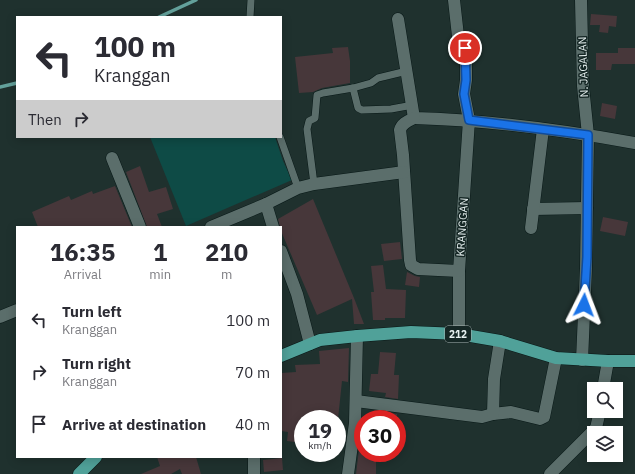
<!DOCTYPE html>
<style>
body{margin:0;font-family:"IBM Plex Sans",sans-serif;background:#f2f2f3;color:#2b2b33;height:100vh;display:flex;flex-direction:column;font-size:15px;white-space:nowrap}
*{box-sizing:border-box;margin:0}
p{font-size:13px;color:#7c7c81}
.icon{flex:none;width:22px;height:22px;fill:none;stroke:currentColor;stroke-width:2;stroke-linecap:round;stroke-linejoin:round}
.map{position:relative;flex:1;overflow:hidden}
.sheet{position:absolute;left:16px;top:226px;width:266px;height:232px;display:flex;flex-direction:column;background:#fff;border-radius:0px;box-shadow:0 2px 10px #0003}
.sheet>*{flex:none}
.hud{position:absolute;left:16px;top:16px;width:266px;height:122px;border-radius:0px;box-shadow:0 2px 10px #0003;background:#fff;color:#2b2b33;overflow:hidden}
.fabs{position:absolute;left:587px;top:382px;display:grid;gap:8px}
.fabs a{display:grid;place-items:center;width:36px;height:36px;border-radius:0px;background:#fff;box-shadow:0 2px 10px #0003;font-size:20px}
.speed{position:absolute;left:294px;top:410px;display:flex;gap:8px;font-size:20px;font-weight:700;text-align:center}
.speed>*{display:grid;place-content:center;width:52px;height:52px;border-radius:50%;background:#fff;box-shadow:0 2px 10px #0003;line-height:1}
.speed small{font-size:10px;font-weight:400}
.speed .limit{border:6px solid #d22;background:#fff;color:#111}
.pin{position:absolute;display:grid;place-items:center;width:34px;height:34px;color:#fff;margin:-17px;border:2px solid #fff;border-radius:50%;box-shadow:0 1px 4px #0007}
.me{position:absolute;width:44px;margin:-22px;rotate:3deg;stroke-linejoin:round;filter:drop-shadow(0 0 3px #0008)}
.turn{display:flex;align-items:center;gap:14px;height:84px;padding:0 12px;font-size:18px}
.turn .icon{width:52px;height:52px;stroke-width:2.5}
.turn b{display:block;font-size:28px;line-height:34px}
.then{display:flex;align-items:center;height:38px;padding:0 12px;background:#0003;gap:8px;font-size:15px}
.eta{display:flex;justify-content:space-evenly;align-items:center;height:68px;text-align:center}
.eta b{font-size:24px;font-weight:700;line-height:28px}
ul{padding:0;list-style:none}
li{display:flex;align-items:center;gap:12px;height:52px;padding:0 12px}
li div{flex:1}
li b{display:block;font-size:15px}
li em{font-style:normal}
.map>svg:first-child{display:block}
</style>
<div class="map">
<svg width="635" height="474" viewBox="0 0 635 474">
<rect width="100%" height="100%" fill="#1f312e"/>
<!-- green -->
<path fill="#0e4b46" d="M 150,137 L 275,137 L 283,161 L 292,180 L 186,226 Z"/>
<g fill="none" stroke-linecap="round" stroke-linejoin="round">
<!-- stream -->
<g stroke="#63a19b" stroke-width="3.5">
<path d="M 159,17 L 196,0"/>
<path d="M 0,87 L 17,83"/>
</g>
</g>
<!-- building -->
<g fill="#47373a">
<path d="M 591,14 L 617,16 L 616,27 L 609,26 L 608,33 L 599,32 L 600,25 L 590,25 Z"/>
<path d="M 348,47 L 350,61 L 350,83 L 322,88 L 313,92 L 299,93 L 295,57 L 333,53 L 332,48 Z"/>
<path d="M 618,48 L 635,48 L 635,64 L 612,64 L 611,70 L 596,70 L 596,53 L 618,53 Z"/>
<path d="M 602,103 L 617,106 L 615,119 L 600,116 Z"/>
<path d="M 140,166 L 149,192 L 166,187 L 173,209 L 157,214 L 162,227 L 147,227 L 126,172 Z"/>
<path d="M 115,186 L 132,227 L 38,227 L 32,212 L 69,196 L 71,200 L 92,191 L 93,194 Z"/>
<path d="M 313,199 L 354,298 L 364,324 L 354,324 L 352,299 L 317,315 L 281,231 L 278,219 Z"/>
<path d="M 603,217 L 628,222 L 625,236 L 600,231 Z"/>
<path d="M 400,242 L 402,259 L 384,261 L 381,244 Z"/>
<path d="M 383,265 L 386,289 L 406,290 L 405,318 L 385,318 L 385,320 L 373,320 L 371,292 L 374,292 L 371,266 Z"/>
<path d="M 407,272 L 415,276 L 420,277 L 419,287 L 405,285 Z"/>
<path d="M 349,348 L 348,382 L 342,381 L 338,419 L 303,419 L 302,443 L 287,441 L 288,432 L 281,431 L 281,373 L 296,372 L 295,365 L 320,364 L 319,351 Z"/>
<path d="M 380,352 L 396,353 L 394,375 L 399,375 L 398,399 L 385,397 L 386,393 L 369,391 L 371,374 L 378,374 Z"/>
<path d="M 384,412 L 397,414 L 397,419 L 383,419 Z"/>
<path d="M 363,417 L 363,453 L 376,453 L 376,474 L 356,474 Z"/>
<path d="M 157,457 L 196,457 L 201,474 L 182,474 L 180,469 L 171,474 L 141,474 L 160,466 Z"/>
<path d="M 282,458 L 283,470 L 264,472 L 263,460 Z"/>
</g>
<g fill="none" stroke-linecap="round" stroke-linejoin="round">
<defs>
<g id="lane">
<path d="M 250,17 L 251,0"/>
<path d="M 353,88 L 358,108 L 362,110 L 391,109 L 413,105"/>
<path d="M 280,137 L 298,188"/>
<path d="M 314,184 L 307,129 L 309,121 L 315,118 L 317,95 L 323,93 L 353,88 L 371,83 L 378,78 L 407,71"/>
</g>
<g id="street">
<path d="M 454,0 L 458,36 L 466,51 L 466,80 L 464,94 L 469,120 L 459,271 L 459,334"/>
<path d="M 581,0 L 583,86 L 588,135 L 586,268 L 582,360"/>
<path d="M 398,19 L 414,118 C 488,120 562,130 635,143"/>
<path d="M 414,118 C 408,121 402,123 400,130 L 403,155 L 410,260 L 411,265 L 418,269 L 459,271"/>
<path d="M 112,158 L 140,227"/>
<path d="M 266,204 L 298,188 L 314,184 L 404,172"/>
<path d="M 533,209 L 587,208"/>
<path d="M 211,227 L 266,204 L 273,227"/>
<path d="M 531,228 L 543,129"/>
<path d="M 281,251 L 297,294 L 310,344"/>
<path d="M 0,317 L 17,310"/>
<path d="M 603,389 L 608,361"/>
<path d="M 356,401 L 482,417 L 493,414 L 511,412 L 540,419 L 544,417 L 556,358"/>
<path d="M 493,414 L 494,379 L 500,341"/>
<path d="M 254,474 L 254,457"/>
<path d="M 348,474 L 355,423 L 357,336"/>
<path d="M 550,474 L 596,428 L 600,411"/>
</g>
<g id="primary">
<path d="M 281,356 L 320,340 L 357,336 L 411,332 L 459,334 L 500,341 L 556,358 L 608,361 L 635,361"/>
<path d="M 79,474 L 96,457"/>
</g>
</defs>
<!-- lane casing -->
<use href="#lane" stroke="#081817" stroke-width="8"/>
<!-- street casing -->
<use href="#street" stroke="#081817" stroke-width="13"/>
<!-- primary casing -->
<use href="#primary" stroke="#081817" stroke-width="13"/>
<!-- lane -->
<use href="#lane" stroke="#5b6e6b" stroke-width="7"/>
<!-- street -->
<use href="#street" stroke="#5b6e6b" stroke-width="12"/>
<!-- primary -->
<use href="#primary" stroke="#50a199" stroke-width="12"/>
</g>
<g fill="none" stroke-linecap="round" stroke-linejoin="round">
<defs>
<path id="route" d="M 465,48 L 466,80 L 464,94 L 469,120 L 588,135 L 587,257 L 584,305"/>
</defs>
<!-- route casing -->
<use href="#route" stroke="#114b97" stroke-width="10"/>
<!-- route -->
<use href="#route" stroke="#1a73e8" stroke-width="7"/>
</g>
<g text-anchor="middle" stroke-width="3" stroke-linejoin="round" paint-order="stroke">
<!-- shield labels -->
<rect fill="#152725" stroke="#a8b4b3" stroke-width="1" x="445" y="326" width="26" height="16" rx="3"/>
<g font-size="10" font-weight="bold" fill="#e7f1f0">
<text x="458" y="338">212</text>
</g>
<!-- street labels -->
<g font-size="11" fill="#e7f1f0" stroke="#152725">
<text transform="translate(583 67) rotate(-92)" y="4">N. JAGALAN</text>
<text transform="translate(462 227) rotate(-86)" y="4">KRANGGAN</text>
</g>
</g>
</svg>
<div class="fabs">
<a><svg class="icon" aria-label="search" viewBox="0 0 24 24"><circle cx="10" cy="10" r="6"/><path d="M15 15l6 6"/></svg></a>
<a><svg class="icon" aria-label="layers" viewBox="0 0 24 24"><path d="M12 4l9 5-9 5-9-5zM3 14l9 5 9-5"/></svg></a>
</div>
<div class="speed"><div>19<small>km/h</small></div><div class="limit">30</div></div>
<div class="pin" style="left:465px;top:48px;background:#d93025"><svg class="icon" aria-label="arrive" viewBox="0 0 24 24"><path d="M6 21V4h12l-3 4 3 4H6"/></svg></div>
<svg class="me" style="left:584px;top:305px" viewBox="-20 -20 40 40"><path d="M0-17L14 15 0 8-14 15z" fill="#1a73e8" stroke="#fff" stroke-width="4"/></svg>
<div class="hud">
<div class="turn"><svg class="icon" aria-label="left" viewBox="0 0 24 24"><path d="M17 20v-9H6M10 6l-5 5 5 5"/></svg><div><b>100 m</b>Kranggan</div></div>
<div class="then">Then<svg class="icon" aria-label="right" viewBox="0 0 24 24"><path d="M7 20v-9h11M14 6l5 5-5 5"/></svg></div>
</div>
<section class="sheet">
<div class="eta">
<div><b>16:35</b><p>Arrival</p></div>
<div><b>1</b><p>min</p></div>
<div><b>210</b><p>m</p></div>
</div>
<ul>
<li><svg class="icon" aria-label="left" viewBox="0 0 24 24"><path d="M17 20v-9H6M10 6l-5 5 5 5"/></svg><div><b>Turn left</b><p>Kranggan</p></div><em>100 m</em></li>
<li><svg class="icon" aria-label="right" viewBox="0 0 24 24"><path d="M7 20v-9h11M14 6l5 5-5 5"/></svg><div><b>Turn right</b><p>Kranggan</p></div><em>70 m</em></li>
<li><svg class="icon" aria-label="arrive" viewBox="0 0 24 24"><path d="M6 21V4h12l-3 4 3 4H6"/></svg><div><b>Arrive at destination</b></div><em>40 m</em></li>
</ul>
</section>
</div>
